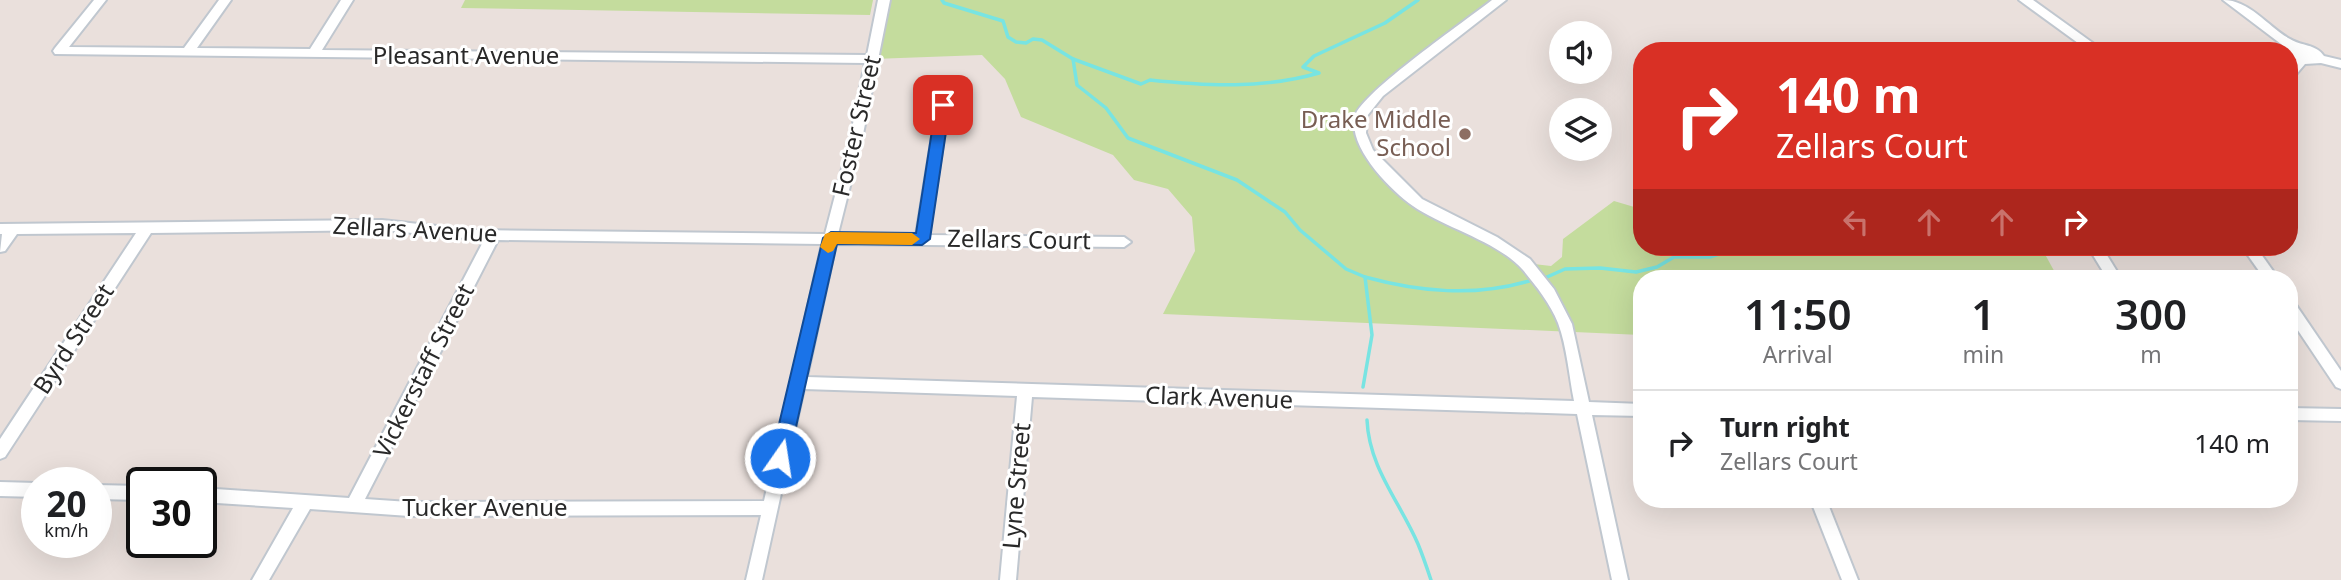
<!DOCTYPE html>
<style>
body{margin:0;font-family:"Noto Sans",sans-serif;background:#f6f6f6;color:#202124;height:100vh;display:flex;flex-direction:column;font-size:26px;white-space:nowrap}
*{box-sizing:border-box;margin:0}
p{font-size:23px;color:#757577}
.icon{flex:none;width:38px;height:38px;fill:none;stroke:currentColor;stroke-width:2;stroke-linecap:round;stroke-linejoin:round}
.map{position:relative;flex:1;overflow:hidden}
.side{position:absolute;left:1633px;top:270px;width:665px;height:238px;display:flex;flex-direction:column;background:#fff;border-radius:28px;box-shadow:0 7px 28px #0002}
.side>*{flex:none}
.banner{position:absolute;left:1633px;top:42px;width:665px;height:214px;border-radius:28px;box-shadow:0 7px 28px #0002;background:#d93025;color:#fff;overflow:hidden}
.tools{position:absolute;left:1549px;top:21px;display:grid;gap:14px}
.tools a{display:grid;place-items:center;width:63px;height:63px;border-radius:50%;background:#fff;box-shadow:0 7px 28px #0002;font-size:35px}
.speed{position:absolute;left:21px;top:467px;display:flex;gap:14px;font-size:35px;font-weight:700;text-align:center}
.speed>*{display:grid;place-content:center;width:91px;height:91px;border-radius:50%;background:#fff;box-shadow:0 7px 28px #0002;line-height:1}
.speed small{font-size:18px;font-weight:400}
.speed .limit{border:4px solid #111;border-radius:10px;background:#fff;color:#111}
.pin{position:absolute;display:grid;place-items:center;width:60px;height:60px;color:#fff;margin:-30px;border-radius:14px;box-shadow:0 4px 10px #0006}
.me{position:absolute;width:77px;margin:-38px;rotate:13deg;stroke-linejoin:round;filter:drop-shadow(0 0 5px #0008)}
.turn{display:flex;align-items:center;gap:24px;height:147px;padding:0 28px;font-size:32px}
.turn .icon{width:91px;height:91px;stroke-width:2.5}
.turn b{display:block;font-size:49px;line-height:60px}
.lanes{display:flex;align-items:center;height:66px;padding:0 28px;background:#0003;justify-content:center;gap:35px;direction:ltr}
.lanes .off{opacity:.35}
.eta{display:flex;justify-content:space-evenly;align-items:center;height:119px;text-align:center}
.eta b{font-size:42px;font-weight:600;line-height:49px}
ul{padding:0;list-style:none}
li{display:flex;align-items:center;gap:21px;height:105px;padding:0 28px;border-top:2px solid #e0e0e0}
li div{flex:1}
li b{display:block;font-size:26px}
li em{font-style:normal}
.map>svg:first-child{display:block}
</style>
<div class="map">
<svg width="2341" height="580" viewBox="0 0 2341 580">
<rect width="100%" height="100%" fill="#eae0dc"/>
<!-- green -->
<g fill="#c4dc9d">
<path d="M 465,0 L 873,0 L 870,15 L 461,8 Z"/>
<path d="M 884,0 L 1500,0 L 1379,93 L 1361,115 L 1363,142 L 1417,202 L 1525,263 L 1551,266 L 1562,257 L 1563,239 L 1614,201 L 1641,209 L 1642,247 L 2041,247 L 2058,278 L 1642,278 L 1641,335 L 1163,314 L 1195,251 L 1192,217 L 1168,189 L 1134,180 L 1113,155 L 1021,117 L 1005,79 L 982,55 L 873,59 Z"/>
</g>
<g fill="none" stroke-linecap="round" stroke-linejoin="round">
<!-- stream -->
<g stroke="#78e4e2" stroke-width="3.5">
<path d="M 942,0 L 944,3 L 1003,21 L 1008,37 L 1016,42 L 1026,43 L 1033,39 L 1042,40 L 1073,59 L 1141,84 L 1150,80 C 1207,86 1263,89 1319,73 L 1303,67 L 1314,56 L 1385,23 L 1418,0"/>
<path d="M 1073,59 L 1077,85 L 1106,108 L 1128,138 L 1237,180 L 1285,212 L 1300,230 L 1346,269 L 1365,277 L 1372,335 L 1363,387"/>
<path d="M 1365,277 C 1420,292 1474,297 1529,281"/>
<path d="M 1547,277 L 1565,269 L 1600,268 L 1636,272 L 1657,267 L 1674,257 L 1710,257 L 1737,248 L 1779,251 L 1793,247"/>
<path d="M 1367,420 C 1369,468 1400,502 1418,544 C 1423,556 1427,568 1431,580"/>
</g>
<defs>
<g id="minor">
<path d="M 94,0 L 106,0 L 69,47 L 184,48 L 219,0 L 231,0 L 197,48 L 310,49 L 341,0 L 353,0 L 322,50 L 867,55 L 878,0 L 890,0 L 863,134 L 838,234 L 916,235 L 937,105 L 943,101 L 949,105 L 929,235 L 1124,237 L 1131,242 L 1124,247 L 836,244 L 807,377 L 1574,401 C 1569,376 1567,347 1558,323 C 1550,303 1536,286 1523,270 C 1499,242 1443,227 1413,206 C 1390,190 1347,146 1355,116 C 1361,93 1468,19 1492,0 L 1506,0 L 1383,96 L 1367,116 L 1366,133 L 1373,150 L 1422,199 L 1497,237 L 1530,259 L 1554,289 L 1572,324 L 1589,402 L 1642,404 L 1642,416 L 1592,415 L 1628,580 L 1612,580 L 1577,414 L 1032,397 L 1016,580 L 1000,580 L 1017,396 L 804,389 L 762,580 L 746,580 L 761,515 L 409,516 L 310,509 L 269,580 L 252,580 L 293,508 L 201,502 L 201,488 L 349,498 L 484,240 L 382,230 L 151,233 L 5,457 L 0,459 L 0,439 L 136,233 L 17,234 L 5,251 L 0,252 L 2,234 L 0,234 L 0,224 L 382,220 L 474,230 L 825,234 L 851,134 L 865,63 L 55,54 L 53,51 L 55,48 ZM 498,240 L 822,244 L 764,501 L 409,502 L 365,499 Z"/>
<path d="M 2019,0 L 2033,0 L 2104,51 L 2089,51 Z"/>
<path d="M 2223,0 C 2250,0 2268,27 2290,39 C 2301,46 2316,44 2324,56 L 2341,60 L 2341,68 L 2321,63 L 2305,64 L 2293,78 L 2289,79 L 2289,67 L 2294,60 L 2289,57 L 2289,51 L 2283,51 L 2285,47 Z"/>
<path d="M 2088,247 L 2102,247 L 2121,278 L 2107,278 Z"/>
<path d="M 2242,247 L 2256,247 L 2278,278 L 2264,278 Z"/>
<path d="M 2289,300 L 2294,302 L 2341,371 L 2341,389 L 2336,387 L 2289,317 Z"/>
<path d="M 2289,408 L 2341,409 L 2341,421 L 2289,420 Z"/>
<path d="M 0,482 L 37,483 L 37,497 L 0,496 Z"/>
<path d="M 96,485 L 142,486 L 142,500 L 96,499 Z"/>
<path d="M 1810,499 L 1826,499 L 1858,580 L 1842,580 Z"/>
</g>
</defs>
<!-- minor casing -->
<use href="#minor" stroke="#c0c7cf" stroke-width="4"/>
<!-- minor -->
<use href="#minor" fill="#fff" fill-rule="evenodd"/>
</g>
<!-- route -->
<path fill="#1a73e8" stroke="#114b97" stroke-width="2" d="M 943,100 L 950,105 L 930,239 L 922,245 L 837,244 L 789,458 L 786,463 L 780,465 L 774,463 L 771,458 L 823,238 L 831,232 L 916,233 L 936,105 Z"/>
<!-- slow -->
<path fill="#f59e0b" d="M 831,232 L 912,233 L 920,239 L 912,245 L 837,244 L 833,251 L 828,253 L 820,247 L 825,234 Z"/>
<!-- markers -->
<circle fill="#8d6e63" stroke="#fff" stroke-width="2.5" cx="1465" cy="134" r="7"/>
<g text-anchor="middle" stroke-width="6" stroke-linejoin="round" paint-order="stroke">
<!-- street labels -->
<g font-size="24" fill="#292929" stroke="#fff">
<text x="466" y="64">Pleasant Avenue</text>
<text transform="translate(857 126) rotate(-77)" y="8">Foster Street</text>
<text transform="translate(415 230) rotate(3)" y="8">Zellars Avenue</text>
<text transform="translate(1019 240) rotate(1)" y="8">Zellars Court</text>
<text transform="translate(74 339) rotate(-57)" y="8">Byrd Street</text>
<text transform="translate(424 371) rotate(-63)" y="8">Vickerstaff Street</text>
<text transform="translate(1219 398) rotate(2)" y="8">Clark Avenue</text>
<text transform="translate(1017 486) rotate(-85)" y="8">Lyne Street</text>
<text x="485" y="516">Tucker Avenue</text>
</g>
<!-- education labels -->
<g font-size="24" fill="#785e54" stroke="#fff" text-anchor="end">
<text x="1451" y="128">Drake Middle<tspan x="1451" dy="28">School</tspan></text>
</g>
</g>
</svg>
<div class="tools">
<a><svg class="icon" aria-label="sound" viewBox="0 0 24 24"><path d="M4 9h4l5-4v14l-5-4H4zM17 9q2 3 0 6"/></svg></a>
<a><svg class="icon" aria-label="layers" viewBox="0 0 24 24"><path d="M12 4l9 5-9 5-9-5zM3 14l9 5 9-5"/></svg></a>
</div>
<div class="speed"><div>20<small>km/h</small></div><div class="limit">30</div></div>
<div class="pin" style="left:943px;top:105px;background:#d93025"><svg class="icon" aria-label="arrive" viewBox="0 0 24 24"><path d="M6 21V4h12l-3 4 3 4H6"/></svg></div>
<svg class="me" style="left:780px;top:458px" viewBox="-20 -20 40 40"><circle r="17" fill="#1a73e8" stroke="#fff" stroke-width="3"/><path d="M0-11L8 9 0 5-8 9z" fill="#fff"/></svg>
<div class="banner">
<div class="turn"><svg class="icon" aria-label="right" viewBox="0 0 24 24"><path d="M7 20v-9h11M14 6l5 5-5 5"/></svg><div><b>140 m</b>Zellars Court</div></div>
<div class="lanes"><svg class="icon off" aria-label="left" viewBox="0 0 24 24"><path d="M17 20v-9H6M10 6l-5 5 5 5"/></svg><svg class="icon off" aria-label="ahead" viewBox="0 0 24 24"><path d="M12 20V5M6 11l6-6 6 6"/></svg><svg class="icon off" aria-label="ahead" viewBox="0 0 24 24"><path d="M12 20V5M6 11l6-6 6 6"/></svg><svg class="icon" aria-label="right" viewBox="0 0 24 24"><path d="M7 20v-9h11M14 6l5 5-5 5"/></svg></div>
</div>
<section class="side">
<div class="eta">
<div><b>11:50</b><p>Arrival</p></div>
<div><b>1</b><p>min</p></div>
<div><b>300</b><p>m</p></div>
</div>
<ul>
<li><svg class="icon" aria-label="right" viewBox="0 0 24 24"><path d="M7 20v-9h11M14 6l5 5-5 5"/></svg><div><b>Turn right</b><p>Zellars Court</p></div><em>140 m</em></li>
</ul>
</section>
</div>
